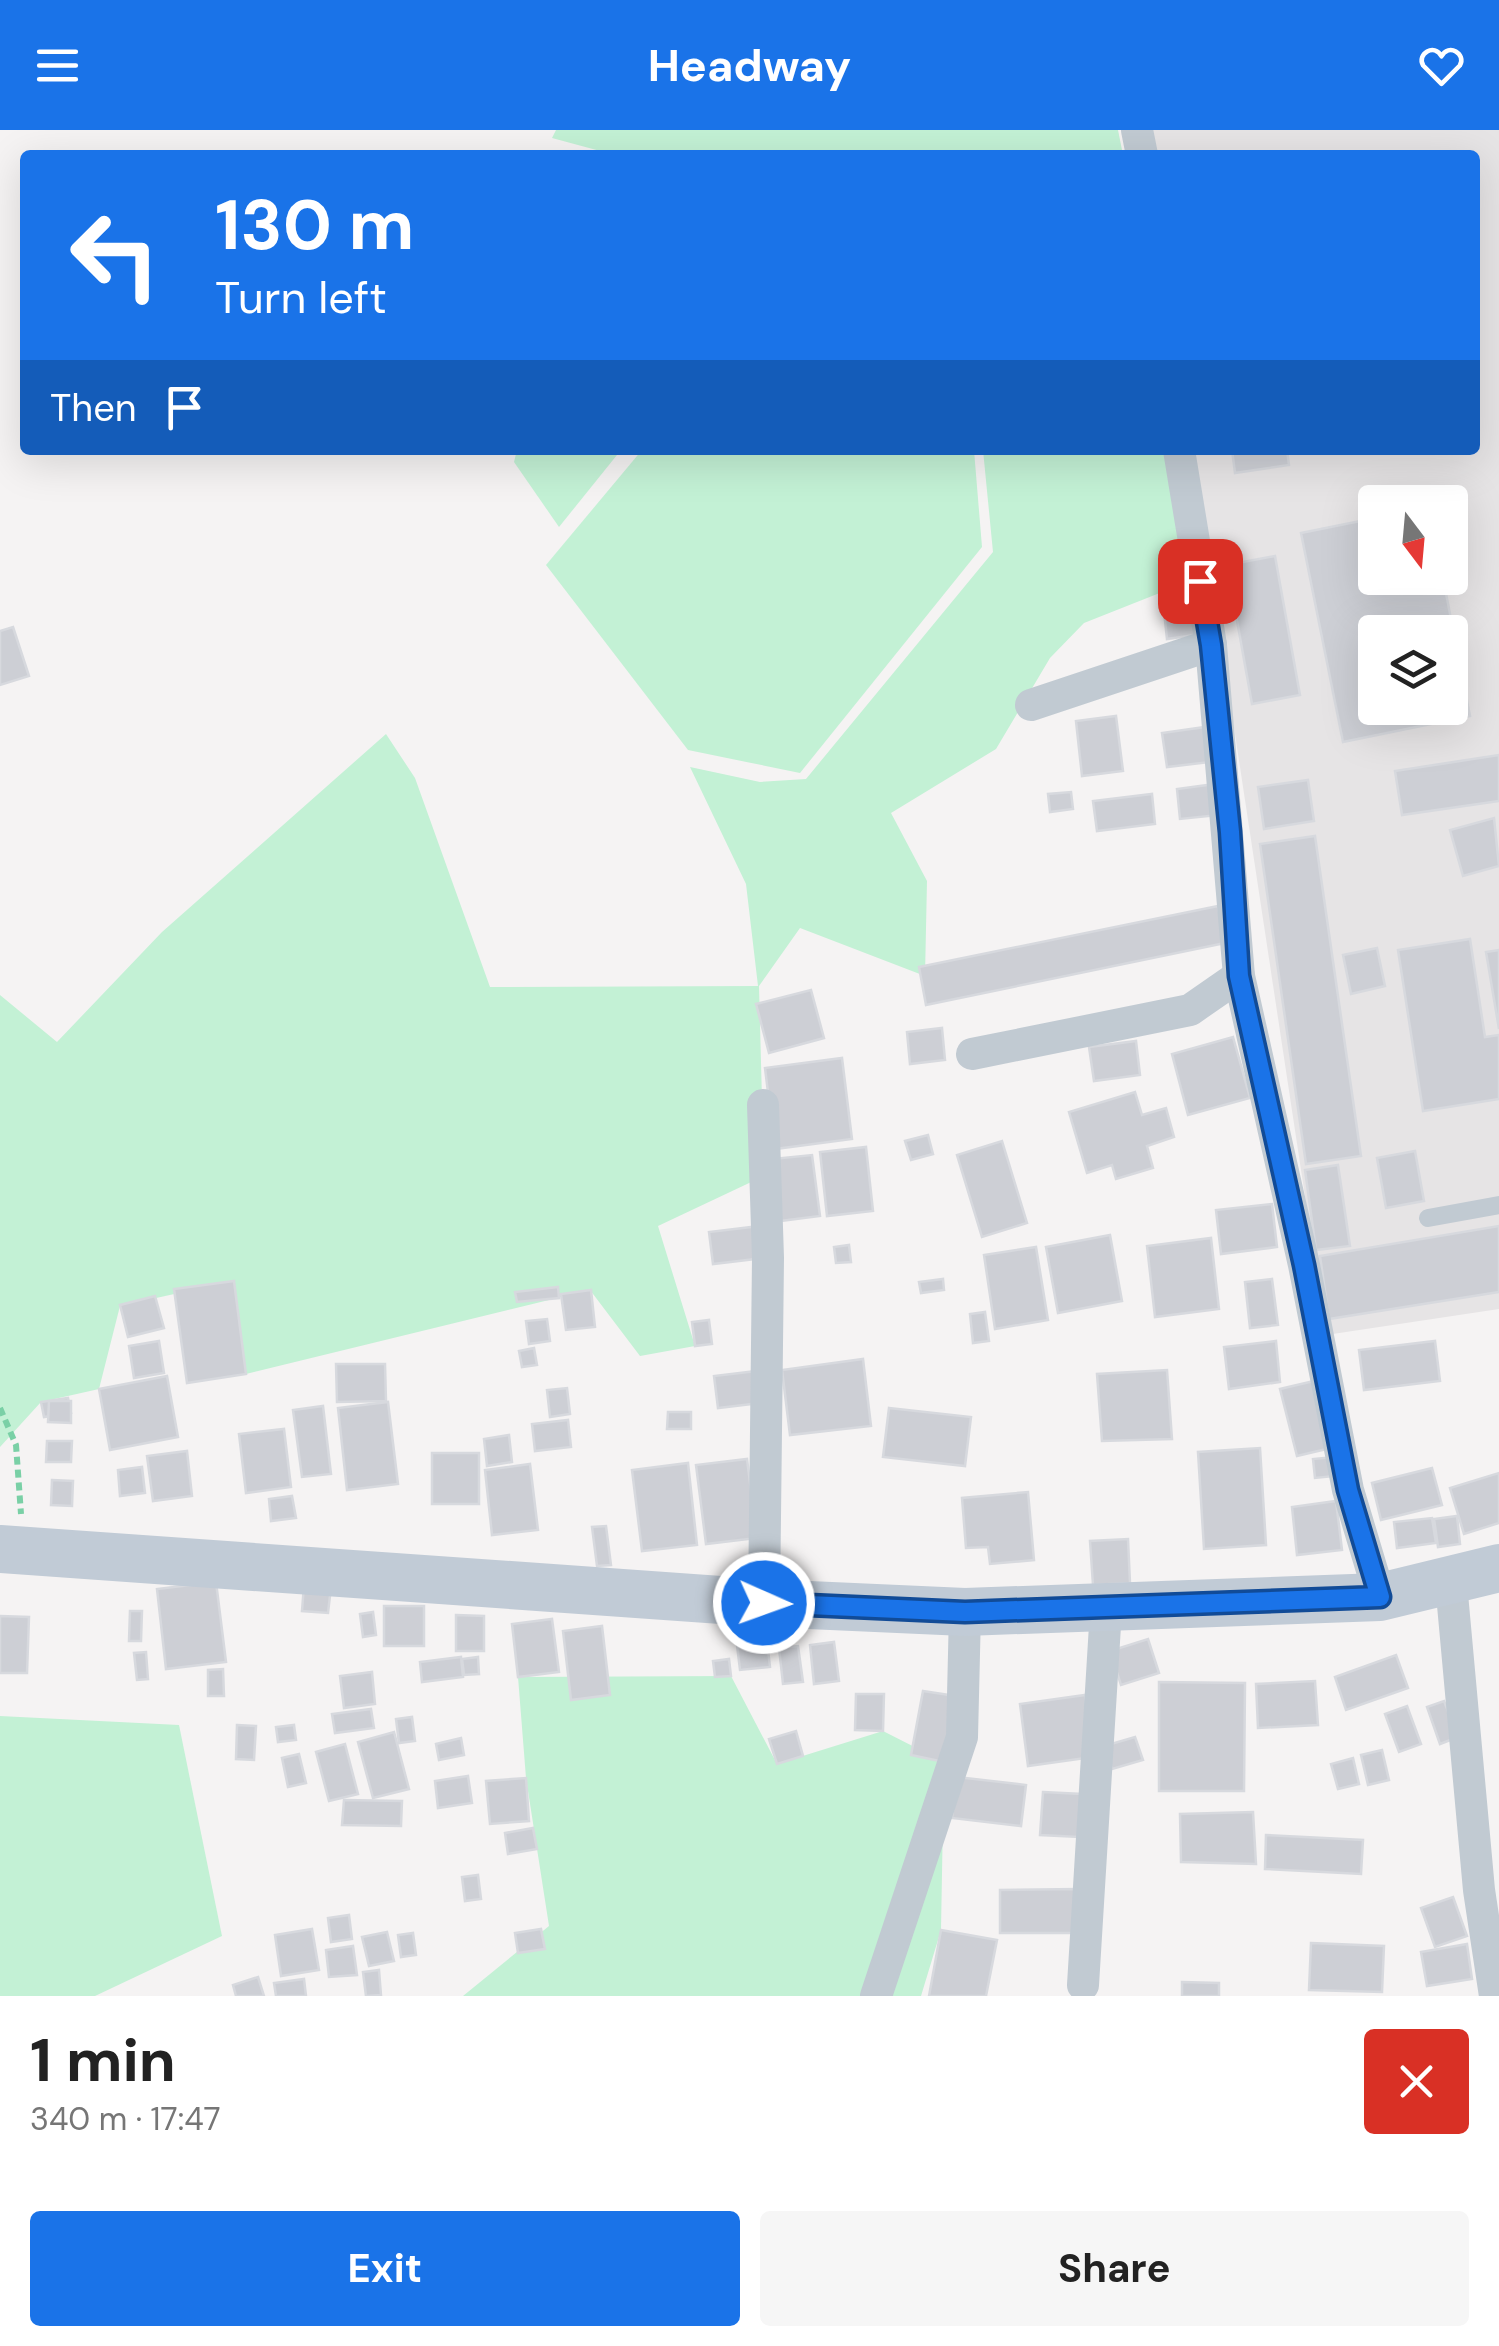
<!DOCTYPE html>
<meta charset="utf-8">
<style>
body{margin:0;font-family:"DM Sans",sans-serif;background:#f6f6f6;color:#222;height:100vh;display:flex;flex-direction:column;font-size:38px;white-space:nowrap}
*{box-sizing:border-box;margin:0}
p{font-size:32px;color:#767676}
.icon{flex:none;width:55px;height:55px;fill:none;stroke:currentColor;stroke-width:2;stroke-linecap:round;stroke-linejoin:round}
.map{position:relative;height:1866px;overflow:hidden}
.side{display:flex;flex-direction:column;background:#fff;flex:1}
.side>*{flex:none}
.top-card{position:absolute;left:20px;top:20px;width:1460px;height:305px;border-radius:10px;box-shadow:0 10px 40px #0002;background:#1a73e8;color:#fff;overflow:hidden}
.needle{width:65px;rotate:164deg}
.buttons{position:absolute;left:1358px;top:355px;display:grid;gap:20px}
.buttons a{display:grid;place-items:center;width:110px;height:110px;border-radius:10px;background:#fff;box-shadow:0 10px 40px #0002;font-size:50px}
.pin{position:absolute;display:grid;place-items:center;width:85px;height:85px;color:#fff;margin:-42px;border-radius:20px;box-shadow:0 5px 15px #0006}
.me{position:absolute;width:110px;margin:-55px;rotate:92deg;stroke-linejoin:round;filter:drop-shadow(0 0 8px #0008)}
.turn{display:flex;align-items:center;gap:35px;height:210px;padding:0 30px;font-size:45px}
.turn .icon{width:130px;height:130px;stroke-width:2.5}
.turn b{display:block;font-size:70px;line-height:85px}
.then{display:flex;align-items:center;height:95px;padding:0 30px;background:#0003;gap:20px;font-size:38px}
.round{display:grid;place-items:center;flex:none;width:105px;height:105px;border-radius:10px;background:#f6f6f6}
.headline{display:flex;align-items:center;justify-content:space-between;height:170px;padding:0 30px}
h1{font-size:60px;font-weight:700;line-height:75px}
.primary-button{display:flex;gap:20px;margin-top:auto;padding:20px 30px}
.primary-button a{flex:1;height:115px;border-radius:10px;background:#1a73e8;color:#fff;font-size:40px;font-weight:700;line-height:115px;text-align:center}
.primary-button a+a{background:#f6f6f6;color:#222}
header{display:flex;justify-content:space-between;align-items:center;height:130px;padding:0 30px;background:#1a73e8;color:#fff;font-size:45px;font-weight:700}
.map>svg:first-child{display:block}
</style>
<header><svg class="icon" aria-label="menu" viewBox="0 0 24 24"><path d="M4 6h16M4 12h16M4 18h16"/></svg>Headway<svg class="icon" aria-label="heart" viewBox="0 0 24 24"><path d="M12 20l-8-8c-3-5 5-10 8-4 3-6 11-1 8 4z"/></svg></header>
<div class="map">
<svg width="1499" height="1866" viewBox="0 0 1499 1866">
<rect width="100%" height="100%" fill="#f5f3f3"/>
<!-- education -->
<path fill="#e6e4e5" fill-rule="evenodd" d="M 1145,0 L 1499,0 L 1499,1179 L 1326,1205 L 1192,320 L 1475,320 L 1475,25 L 1149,25 ZM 1375,372 L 1450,372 L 1450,448 L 1375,448 ZM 1375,502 L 1450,502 L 1450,578 L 1375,578 Z"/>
<!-- green -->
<g fill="#c3f1d5">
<path d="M 556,0 L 1118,0 L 1123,25 L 615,25 L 552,8 Z"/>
<path d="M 517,320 L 621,320 L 559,397 L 514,332 Z"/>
<path d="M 642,320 L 974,320 L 982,417 L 800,643 L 688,620 L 546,435 Z"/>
<path d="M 983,320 L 1170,320 L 1190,451 L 1084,493 L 1050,528 L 996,619 L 891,683 L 927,751 L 925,846 L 800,798 L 759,856 L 764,1046 L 658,1096 L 695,1216 L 640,1226 L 590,1160 L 246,1244 L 233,1151 L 120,1176 L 99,1259 L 41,1272 L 0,1317 L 0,865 L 57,912 L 162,802 L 386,604 L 415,648 L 490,857 L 758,856 L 746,754 L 690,637 L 760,652 L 806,649 L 993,422 Z"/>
<path d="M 731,1546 L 777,1634 L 883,1601 L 944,1632 L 941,1800 L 921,1866 L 463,1866 L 549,1796 L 526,1648 L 518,1547 Z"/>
<path d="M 0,1586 L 179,1595 L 222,1806 L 95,1866 L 0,1866 Z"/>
</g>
<!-- building -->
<g fill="#cdcfd5" stroke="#d7d9de" stroke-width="2.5" fill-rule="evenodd">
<path d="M 1232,320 L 1287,320 L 1289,335 L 1235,343 Z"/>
<path d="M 1375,388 L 1375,448 L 1443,448 L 1470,586 L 1343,612 L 1301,403 ZM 1375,502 L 1450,502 L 1450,578 L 1375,578 Z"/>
<path d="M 1275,426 L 1300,565 L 1252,574 L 1227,435 Z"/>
<path d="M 1197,468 L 1202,504 L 1167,509 L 1163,472 Z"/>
<path d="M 13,497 L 29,546 L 0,555 L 0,501 Z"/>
<path d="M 1116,586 L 1123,641 L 1082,646 L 1076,591 Z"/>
<path d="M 1205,597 L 1210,632 L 1167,637 L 1162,603 Z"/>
<path d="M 1499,625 L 1499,671 L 1402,685 L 1395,641 Z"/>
<path d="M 1308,650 L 1314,691 L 1264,699 L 1258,657 Z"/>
<path d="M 1215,654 L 1219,685 L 1180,689 L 1177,659 Z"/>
<path d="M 1071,662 L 1073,679 L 1050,682 L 1048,664 Z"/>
<path d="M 1152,664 L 1155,694 L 1097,701 L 1093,671 Z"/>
<path d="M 1494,688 L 1499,736 L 1463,746 L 1450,700 Z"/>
<path d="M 1315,706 L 1361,1026 L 1306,1034 L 1260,714 Z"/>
<path d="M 1218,776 L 1225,813 L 926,875 L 919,837 Z"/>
<path d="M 1470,809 L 1485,907 L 1499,905 L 1499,969 L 1423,981 L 1398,820 Z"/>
<path d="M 1377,818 L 1385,856 L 1351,864 L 1343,825 Z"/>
<path d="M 1499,820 L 1499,899 L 1486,822 Z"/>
<path d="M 811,860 L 824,908 L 769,923 L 756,874 Z"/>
<path d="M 942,898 L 945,930 L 910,934 L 907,902 Z"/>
<path d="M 1233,907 L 1250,968 L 1188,985 L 1172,924 Z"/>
<path d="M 1136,911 L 1140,945 L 1094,951 L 1089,917 Z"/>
<path d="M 842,928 L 852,1009 L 775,1019 L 765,938 Z"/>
<path d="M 1135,962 L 1142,985 L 1166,978 L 1174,1007 L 1147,1016 L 1153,1038 L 1116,1049 L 1112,1035 L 1087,1043 L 1069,982 Z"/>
<path d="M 928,1005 L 933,1024 L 911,1030 L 905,1011 Z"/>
<path d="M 1002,1011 L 1027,1093 L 982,1107 L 957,1025 Z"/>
<path d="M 866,1017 L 873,1081 L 827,1086 L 820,1022 Z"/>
<path d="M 1415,1021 L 1424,1071 L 1386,1078 L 1377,1028 Z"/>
<path d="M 812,1025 L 820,1086 L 780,1091 L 772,1029 Z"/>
<path d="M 1338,1035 L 1350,1116 L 1316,1120 L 1305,1040 Z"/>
<path d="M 1272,1074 L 1277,1117 L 1221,1124 L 1216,1080 Z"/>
<path d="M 760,1096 L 764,1128 L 713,1134 L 709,1102 Z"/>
<path d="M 1499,1096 L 1499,1162 L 1329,1189 L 1320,1126 Z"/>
<path d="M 1110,1105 L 1122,1171 L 1058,1183 L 1046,1117 Z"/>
<path d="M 1211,1108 L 1219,1179 L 1155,1187 L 1147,1116 Z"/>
<path d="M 849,1115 L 851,1132 L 836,1133 L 834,1117 Z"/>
<path d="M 1036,1117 L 1048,1190 L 995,1199 L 984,1125 Z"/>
<path d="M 943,1149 L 944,1160 L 921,1163 L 919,1152 Z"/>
<path d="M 1272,1149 L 1278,1195 L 1250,1198 L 1245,1152 Z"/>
<path d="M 234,1151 L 246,1244 L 187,1253 L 174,1159 Z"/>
<path d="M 558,1157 L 559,1168 L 517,1172 L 515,1162 Z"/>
<path d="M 591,1160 L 595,1197 L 566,1200 L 561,1164 Z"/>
<path d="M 155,1166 L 164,1198 L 128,1207 L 120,1175 Z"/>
<path d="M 985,1182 L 989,1211 L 973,1213 L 970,1184 Z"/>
<path d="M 547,1189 L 550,1211 L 529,1214 L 526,1191 Z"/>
<path d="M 709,1190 L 712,1214 L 695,1216 L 692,1192 Z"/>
<path d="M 159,1211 L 164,1243 L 134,1248 L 129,1216 Z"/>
<path d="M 1276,1211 L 1280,1252 L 1229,1259 L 1224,1217 Z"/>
<path d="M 1435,1211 L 1440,1251 L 1364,1260 L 1359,1220 Z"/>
<path d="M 534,1218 L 537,1235 L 522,1237 L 519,1221 Z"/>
<path d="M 863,1229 L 871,1296 L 790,1305 L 782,1240 Z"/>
<path d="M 336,1234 L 385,1234 L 386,1271 L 337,1272 Z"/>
<path d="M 1167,1240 L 1172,1309 L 1102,1311 L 1097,1244 Z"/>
<path d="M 757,1241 L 761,1273 L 718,1278 L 714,1246 Z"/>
<path d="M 167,1246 L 178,1307 L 110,1320 L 99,1259 Z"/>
<path d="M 1318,1250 L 1335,1317 L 1297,1326 L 1280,1259 Z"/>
<path d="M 567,1258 L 570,1284 L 550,1287 L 547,1260 Z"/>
<path d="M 68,1268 L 71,1283 L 44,1287 L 41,1272 Z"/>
<path d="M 49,1271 L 71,1271 L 71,1293 L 48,1292 Z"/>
<path d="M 388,1272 L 398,1354 L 347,1360 L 338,1278 Z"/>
<path d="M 323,1276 L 331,1344 L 302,1347 L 293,1280 Z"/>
<path d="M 889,1278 L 971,1287 L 965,1336 L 883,1327 Z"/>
<path d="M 668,1282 L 691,1282 L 691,1299 L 667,1299 Z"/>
<path d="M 568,1290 L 571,1317 L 535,1321 L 532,1294 Z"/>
<path d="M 284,1299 L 291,1357 L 246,1363 L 239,1304 Z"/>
<path d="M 509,1305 L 512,1332 L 487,1336 L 484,1309 Z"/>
<path d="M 47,1311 L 72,1311 L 71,1332 L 46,1332 Z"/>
<path d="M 1260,1318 L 1266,1415 L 1204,1419 L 1198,1322 Z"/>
<path d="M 187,1321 L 192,1366 L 153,1371 L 147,1326 Z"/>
<rect x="432" y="1323" width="47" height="51"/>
<path d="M 1333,1327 L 1335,1346 L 1315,1348 L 1313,1329 Z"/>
<path d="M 747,1329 L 757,1408 L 706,1414 L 696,1335 Z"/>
<path d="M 688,1333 L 697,1415 L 642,1421 L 632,1340 Z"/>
<path d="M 530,1334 L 538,1400 L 492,1405 L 485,1340 Z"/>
<path d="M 142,1337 L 145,1363 L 120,1366 L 118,1340 Z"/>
<path d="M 1432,1338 L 1442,1375 L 1381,1390 L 1372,1353 Z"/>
<path d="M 1499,1343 L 1499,1393 L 1464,1404 L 1450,1358 Z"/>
<path d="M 52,1350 L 73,1351 L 72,1376 L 51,1375 Z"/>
<path d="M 1028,1362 L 1034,1430 L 990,1434 L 988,1417 L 966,1418 L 962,1368 Z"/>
<path d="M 292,1366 L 296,1388 L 271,1391 L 269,1369 Z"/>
<path d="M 1336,1371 L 1342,1420 L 1297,1425 L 1292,1377 Z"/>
<path d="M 1457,1386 L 1460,1414 L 1438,1417 L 1434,1389 Z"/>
<path d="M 1432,1388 L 1436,1413 L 1397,1418 L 1394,1392 Z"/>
<path d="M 606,1396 L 611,1435 L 597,1436 L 592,1397 Z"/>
<path d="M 1128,1409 L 1130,1453 L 1093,1455 L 1090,1411 Z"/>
<path d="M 216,1452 L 226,1532 L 166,1539 L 157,1459 Z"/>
<path d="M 304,1455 L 331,1457 L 328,1483 L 302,1481 Z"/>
<rect x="384" y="1476" width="40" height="40"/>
<path d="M 130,1481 L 142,1481 L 141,1511 L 129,1511 Z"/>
<path d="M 373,1482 L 376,1505 L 363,1507 L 360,1484 Z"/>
<path d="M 456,1485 L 484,1486 L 484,1521 L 456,1521 Z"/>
<path d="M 0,1486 L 29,1487 L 27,1543 L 0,1543 Z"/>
<path d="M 552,1489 L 559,1542 L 518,1547 L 512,1494 Z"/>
<path d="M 602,1496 L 610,1565 L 571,1570 L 563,1501 Z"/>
<path d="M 766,1503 L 770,1537 L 740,1540 L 736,1507 Z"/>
<path d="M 1148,1509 L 1159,1543 L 1121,1555 L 1110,1521 Z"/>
<path d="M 834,1512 L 839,1551 L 814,1554 L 810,1515 Z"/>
<path d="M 798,1516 L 803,1552 L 783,1554 L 779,1518 Z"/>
<path d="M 146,1522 L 148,1549 L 137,1550 L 134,1523 Z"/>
<path d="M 1396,1525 L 1408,1558 L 1346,1580 L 1335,1547 Z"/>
<path d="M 461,1527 L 463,1547 L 422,1552 L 420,1532 Z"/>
<path d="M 478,1527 L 479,1544 L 464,1545 L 462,1529 Z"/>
<path d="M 729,1529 L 731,1546 L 715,1547 L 713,1531 Z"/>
<path d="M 223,1539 L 224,1566 L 208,1566 L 208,1540 Z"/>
<path d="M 372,1542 L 375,1574 L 344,1578 L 340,1546 Z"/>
<path d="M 1315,1551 L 1318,1595 L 1258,1598 L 1256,1554 Z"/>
<path d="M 1159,1552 L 1245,1553 L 1244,1661 L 1159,1661 Z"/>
<path d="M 923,1561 L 956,1566 L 944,1632 L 911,1625 Z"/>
<path d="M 856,1564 L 884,1564 L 883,1601 L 855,1600 Z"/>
<path d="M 1085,1565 L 1093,1627 L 1028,1636 L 1020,1574 Z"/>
<path d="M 1444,1571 L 1458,1607 L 1440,1614 L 1427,1577 Z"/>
<path d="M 1407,1576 L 1421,1614 L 1399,1622 L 1385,1584 Z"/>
<path d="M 371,1579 L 374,1598 L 335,1603 L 332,1584 Z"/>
<path d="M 412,1587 L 415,1611 L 399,1613 L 396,1589 Z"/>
<path d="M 237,1595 L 256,1596 L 254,1630 L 236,1629 Z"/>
<path d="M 294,1595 L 296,1610 L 278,1612 L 276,1597 Z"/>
<path d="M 796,1601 L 803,1626 L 777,1634 L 769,1609 Z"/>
<path d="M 394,1602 L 409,1659 L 373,1668 L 358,1612 Z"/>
<path d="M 1135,1607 L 1143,1630 L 1112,1639 L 1104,1616 Z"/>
<path d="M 461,1608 L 464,1625 L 439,1630 L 436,1614 Z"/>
<path d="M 345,1614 L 358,1664 L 329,1671 L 316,1622 Z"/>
<path d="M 1382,1620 L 1389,1650 L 1368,1655 L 1361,1625 Z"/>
<path d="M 299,1624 L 306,1653 L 288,1657 L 282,1628 Z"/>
<path d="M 1353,1628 L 1359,1654 L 1338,1659 L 1331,1634 Z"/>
<path d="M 468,1646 L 472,1673 L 438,1678 L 435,1651 Z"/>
<path d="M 957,1647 L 1026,1655 L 1021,1696 L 952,1688 Z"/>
<path d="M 526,1648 L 529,1691 L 490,1694 L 486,1651 Z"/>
<path d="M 1043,1662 L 1082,1664 L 1079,1707 L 1040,1705 Z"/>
<path d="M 344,1670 L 402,1671 L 401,1696 L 342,1695 Z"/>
<path d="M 1253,1682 L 1256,1734 L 1181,1732 L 1180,1684 Z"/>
<path d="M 533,1698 L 537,1719 L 508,1724 L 505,1703 Z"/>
<path d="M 1266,1705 L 1363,1710 L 1361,1744 L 1265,1739 Z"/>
<path d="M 478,1745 L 481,1769 L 465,1771 L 462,1747 Z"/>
<path d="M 1078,1759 L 1079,1803 L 1000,1803 L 1000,1760 Z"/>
<path d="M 1453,1767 L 1467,1806 L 1435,1817 L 1421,1778 Z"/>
<path d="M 349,1785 L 352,1809 L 331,1812 L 328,1788 Z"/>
<path d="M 312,1799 L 319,1840 L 281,1846 L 275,1805 Z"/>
<path d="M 541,1799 L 545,1819 L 518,1823 L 515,1803 Z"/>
<path d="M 941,1800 L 997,1810 L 986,1866 L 929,1866 Z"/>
<path d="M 387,1802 L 394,1831 L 369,1836 L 362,1807 Z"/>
<path d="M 413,1803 L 416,1825 L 401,1827 L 398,1805 Z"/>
<path d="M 1311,1813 L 1384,1816 L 1382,1862 L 1309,1860 Z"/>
<path d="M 1467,1814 L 1472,1849 L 1427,1856 L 1421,1822 Z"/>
<path d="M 353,1816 L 357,1845 L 329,1847 L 326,1820 Z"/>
<path d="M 379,1840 L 381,1865 L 366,1866 L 363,1842 Z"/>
<path d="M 258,1847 L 264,1866 L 236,1866 L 233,1855 Z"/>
<path d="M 304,1849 L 306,1866 L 276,1866 L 274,1853 Z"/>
<path d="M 1182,1852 L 1219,1853 L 1219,1866 L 1182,1866 Z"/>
</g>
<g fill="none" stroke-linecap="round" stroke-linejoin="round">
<!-- path -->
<path stroke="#7ad0a6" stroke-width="6" stroke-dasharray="8 5" stroke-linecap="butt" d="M 0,1278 L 16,1315 L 21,1384"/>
<!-- lane -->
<path stroke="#c1cad2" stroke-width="18" d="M 1428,1088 L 1499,1075"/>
<!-- street -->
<g stroke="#c1cad2" stroke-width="32">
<path d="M 1137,0 L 1142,25"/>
<path d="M 1179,320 L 1211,515 L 1239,846 L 1304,1135 L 1348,1360 L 1380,1467"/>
<path d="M 1031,575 L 1211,515"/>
<path d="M 972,924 L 1190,880 L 1239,846"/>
<path d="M 763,975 L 768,1128 L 764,1473"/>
<path d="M 1451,1453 L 1479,1760 L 1495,1866"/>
<path d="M 1083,1855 L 1106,1479"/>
<path d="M 876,1866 L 962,1607 L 965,1482"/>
</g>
<!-- secondary -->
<path stroke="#c1cbd6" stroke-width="48" d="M 0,1419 L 764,1473 L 965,1482 L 1380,1467 L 1499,1438"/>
</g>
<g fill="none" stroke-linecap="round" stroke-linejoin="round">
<defs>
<path id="route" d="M 764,1473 L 965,1482 L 1380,1467 L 1348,1360 L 1304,1135 L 1239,846 L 1230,702 L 1211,515 L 1200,451"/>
</defs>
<!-- route casing -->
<use href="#route" stroke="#114b97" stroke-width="25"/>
<!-- route -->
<use href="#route" stroke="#1a73e8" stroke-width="18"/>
</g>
</svg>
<div class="buttons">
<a><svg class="needle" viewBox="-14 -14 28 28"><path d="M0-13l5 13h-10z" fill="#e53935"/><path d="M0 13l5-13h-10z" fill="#767676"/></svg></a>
<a><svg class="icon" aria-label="layers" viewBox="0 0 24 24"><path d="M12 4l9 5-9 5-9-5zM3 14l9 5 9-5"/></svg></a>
</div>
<div class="pin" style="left:1200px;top:451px;background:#d93025"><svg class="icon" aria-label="arrive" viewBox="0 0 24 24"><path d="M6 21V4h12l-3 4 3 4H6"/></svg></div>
<svg class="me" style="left:764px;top:1473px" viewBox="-20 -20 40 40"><circle r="17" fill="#1a73e8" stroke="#fff" stroke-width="3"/><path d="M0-11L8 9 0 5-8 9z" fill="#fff"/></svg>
<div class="top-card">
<div class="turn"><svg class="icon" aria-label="left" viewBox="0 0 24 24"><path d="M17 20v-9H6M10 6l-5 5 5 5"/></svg><div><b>130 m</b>Turn left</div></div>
<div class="then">Then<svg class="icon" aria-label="arrive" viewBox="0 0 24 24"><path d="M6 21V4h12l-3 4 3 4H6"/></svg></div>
</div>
</div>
<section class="side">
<div class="headline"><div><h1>1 min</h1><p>340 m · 17:47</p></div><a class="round" style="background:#d93025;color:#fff"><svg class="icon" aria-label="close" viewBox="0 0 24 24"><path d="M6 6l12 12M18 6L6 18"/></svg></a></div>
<div class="primary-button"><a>Exit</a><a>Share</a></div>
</section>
